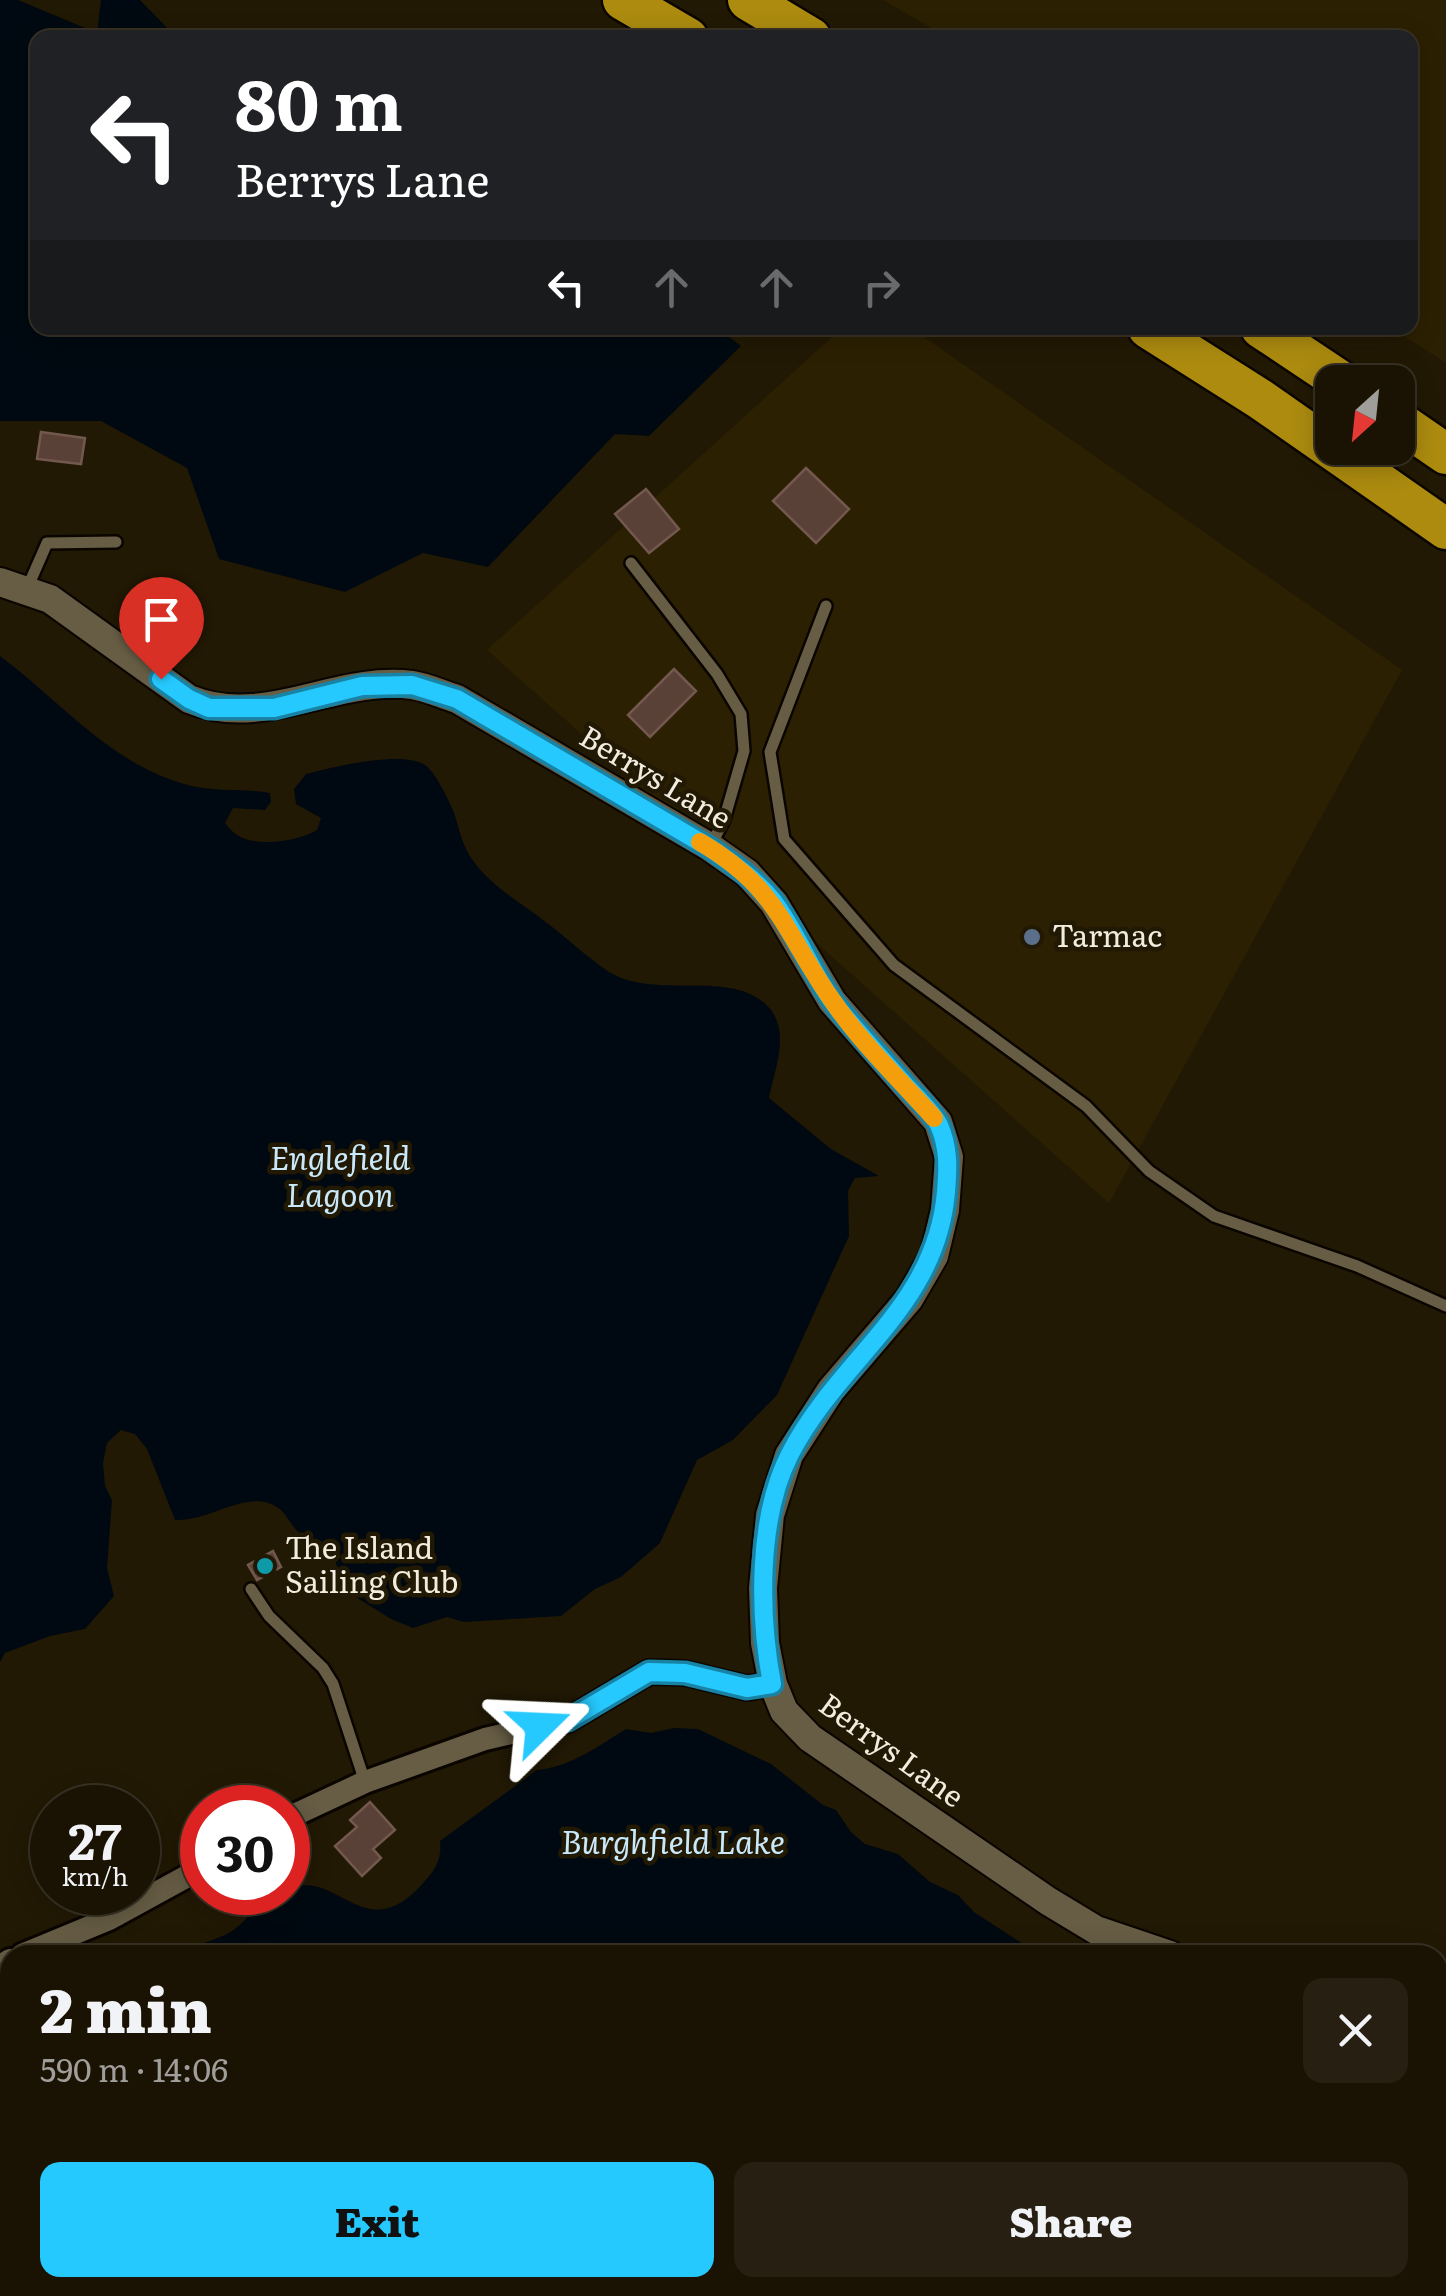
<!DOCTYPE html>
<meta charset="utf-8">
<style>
body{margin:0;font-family:Literata,serif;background:#272012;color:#f1f3f6;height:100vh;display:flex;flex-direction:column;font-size:38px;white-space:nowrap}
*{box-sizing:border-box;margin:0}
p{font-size:32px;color:#9f9e9a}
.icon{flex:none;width:55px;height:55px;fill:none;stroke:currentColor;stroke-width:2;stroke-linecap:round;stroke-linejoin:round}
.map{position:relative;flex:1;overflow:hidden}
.panel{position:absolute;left:0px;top:1945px;width:1448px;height:352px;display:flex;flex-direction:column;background:#1a1303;border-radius:30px 30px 0 0;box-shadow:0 5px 25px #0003,0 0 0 2px #383225}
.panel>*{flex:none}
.hud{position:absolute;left:30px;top:30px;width:1388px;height:305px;border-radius:20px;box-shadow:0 5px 25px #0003,0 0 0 2px #383225;background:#202124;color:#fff;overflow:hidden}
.needle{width:65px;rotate:207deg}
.buttons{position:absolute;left:1315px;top:365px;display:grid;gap:20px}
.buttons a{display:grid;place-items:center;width:100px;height:100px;border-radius:20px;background:#1a1303;box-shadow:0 5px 25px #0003,0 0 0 2px #383225;font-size:50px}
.speed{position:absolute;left:30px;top:1785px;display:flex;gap:20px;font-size:50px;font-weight:700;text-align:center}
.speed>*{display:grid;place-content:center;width:130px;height:130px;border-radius:50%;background:#1a1303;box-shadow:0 5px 25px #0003,0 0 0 2px #383225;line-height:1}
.speed small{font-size:25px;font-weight:400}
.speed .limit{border:15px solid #d22;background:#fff;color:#111}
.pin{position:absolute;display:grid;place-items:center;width:85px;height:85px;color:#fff;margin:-102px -42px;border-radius:50% 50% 50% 0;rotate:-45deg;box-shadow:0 0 10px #0007}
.pin .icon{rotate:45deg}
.me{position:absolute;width:110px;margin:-55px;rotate:69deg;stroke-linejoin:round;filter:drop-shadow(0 0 8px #0008)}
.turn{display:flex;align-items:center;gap:35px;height:210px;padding:0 40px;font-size:45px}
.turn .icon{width:130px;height:130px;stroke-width:2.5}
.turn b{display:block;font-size:70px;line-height:85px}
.lanes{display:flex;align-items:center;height:95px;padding:0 40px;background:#0003;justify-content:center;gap:50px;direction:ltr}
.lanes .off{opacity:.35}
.round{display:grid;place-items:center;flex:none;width:105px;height:105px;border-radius:20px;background:#272012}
.summary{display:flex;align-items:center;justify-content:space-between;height:170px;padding:0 40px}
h1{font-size:60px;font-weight:800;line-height:75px}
.cta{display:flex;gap:20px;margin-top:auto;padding:20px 40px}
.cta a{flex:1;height:115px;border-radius:20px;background:#26c9fe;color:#111;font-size:40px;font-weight:800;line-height:115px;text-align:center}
.cta a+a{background:#272012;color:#f1f3f6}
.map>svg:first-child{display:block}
</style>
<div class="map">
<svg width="1446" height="2296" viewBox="0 0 1446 2296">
<rect width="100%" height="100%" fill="#221904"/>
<!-- built -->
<g fill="#2c2002">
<path d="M 883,0 L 1446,0 L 1446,363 L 1392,328 L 1410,328 L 1410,38 L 947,37 Z"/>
<path d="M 842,328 L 911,328 L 1402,670 L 1109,1203 L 487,650 Z"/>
</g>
<!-- forest -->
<path fill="#1e573c" d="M 490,2288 L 655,2288 L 652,2296 L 485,2296 Z"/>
<!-- water -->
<g fill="#000911">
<path d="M 0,0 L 18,0 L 97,33 L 101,0 L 140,0 L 176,37 L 38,38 L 38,328 L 717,328 L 741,346 L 649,436 L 615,434 L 488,567 L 423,553 L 345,592 L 219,559 L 187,468 L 101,421 L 0,421 Z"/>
<path d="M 0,656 C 63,703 113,767 192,786 C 218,792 244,788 270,793 L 271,802 L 265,810 L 233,808 L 225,823 C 229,827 232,832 237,835 C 257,848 299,841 317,830 L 321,818 L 296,804 L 294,789 L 306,774 C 333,767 402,750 425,765 C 436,773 447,797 453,810 C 459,826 461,844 472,859 C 490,886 522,903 547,923 C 567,938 586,956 606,970 C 654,1003 735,965 771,1010 C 790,1035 774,1071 769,1098 L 831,1149 L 879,1176 L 855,1178 L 848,1191 L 849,1236 L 777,1395 L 733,1440 L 697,1460 L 660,1543 L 621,1577 L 595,1589 L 561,1616 L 464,1622 L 447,1617 L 413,1628 L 391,1619 L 338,1586 C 337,1571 338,1553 324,1543 C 317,1538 308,1539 301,1534 C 293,1529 288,1517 281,1510 C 251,1485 212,1522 175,1520 L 147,1449 L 135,1434 L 121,1430 L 107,1443 L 103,1463 L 105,1486 L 112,1500 L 107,1568 L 114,1596 L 85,1629 L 50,1636 L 5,1653 L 0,1662 Z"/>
<path d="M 674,1728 L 698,1729 L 771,1764 L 823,1805 L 836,1810 L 851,1832 L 865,1844 L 898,1854 L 930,1882 L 958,1895 L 974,1912 L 1040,1955 L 167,1955 C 186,1948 207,1943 225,1935 C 242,1927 252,1910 266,1899 C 273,1893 286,1891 292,1888 C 338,1870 366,1949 424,1882 C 436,1869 442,1858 440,1841 L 537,1770 C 571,1767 598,1746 626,1729 L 651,1733 Z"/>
<path d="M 10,1998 L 10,2288 L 490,2288 L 485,2296 L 0,2296 L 0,2003 Z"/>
<path d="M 655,2288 L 781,2288 L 795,2296 L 652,2296 Z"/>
<path d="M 830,2288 L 1327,2288 L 1325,2296 L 865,2296 L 846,2289 Z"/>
</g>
<!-- building -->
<g fill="#5a4137" stroke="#72584e" stroke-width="2.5">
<path d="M 41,432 L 85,438 L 81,464 L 37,459 Z"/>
<path d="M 806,468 L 849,509 L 816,543 L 773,501 Z"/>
<path d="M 646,489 L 679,529 L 649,553 L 615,514 Z"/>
<path d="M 674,669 L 696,691 L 650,737 L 628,715 Z"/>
<path d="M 273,1551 L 281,1567 L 257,1580 L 248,1565 Z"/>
<path d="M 370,1802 L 395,1830 L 373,1849 L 381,1858 L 362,1876 L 335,1846 L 357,1827 L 350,1820 Z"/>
</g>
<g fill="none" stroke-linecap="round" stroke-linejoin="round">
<defs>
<g id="service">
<path d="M 631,563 L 717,674 L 741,714 L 744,751 L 724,820 L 710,847"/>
<path d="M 26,591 L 47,543 L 116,542"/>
<path d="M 826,606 L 770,752 L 784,839 L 894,965 L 1086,1106 L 1149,1171 L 1214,1216 L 1357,1266 L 1446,1306"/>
<path d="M 251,1589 L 269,1616 L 323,1668 L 333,1684 L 365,1782"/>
</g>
<g id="minor">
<path d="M 288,1818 L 365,1782 L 485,1739 L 568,1720 L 649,1672 L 685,1673 L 747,1688 L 773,1684"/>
<path d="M 22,1955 L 109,1919 L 202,1868"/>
<path d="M 0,1966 L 10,1960"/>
</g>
<g id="tertiary">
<path d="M 0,582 L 50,599 L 189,699 C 264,730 336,675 412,685 C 427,687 443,695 457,699 L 710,847 L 747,873 L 774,903 L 832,1001 L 938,1122 L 949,1157 L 945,1210 L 934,1256 L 909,1299 L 831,1390 L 789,1455 L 770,1515 L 763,1588 L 765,1643 L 773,1684 L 784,1711 L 810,1738 L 1048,1901 L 1096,1930 L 1170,1955"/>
<path d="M 1438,2117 L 1446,2123"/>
</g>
<g id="motorway">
<path d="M 623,0 L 688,38"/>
<path d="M 748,0 L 811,38"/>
<path d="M 1148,328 L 1260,399 L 1446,529"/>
<path d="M 1261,328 L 1342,382"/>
<path d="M 1398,421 L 1446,454"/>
</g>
</defs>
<!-- service casing -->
<use href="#service" stroke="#0b0500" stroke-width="16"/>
<!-- minor casing -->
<use href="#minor" stroke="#0b0500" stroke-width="28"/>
<!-- tertiary casing -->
<use href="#tertiary" stroke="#0b0500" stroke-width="32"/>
<!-- motorway casing -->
<use href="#motorway" stroke="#0b0500" stroke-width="45"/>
<!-- service -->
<use href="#service" stroke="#675d45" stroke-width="11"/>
<!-- minor -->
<use href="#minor" stroke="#675d45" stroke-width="22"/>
<!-- tertiary -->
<use href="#tertiary" stroke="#675d45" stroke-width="28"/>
<!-- motorway -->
<use href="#motorway" stroke="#ac8b0f" stroke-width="40"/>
</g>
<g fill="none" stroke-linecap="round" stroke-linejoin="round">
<defs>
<path id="route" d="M 161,679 L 189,699 L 209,708 L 274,708 L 362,686 L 412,685 L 457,699 L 710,848 C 733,864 755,879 773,901 C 799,935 813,978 840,1011 C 861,1036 883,1061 905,1085 C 916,1097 932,1111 939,1125 C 949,1148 948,1168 946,1192 C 936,1308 840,1357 790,1454 C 757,1518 759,1615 772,1684 L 747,1688 L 685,1673 L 649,1672 L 568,1720 L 540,1726"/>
</defs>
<!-- route casing -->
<use href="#route" stroke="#1983a5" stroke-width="25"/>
<!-- route -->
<use href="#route" stroke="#26c9fe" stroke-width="18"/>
<!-- slow -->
<path stroke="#f59e0b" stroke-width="18" d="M 700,842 C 779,888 784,932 832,1000 C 861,1043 900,1080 934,1118"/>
</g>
<!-- markers -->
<circle fill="#5c6f8a" stroke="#221904" stroke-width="4" cx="1032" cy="937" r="10"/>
<circle fill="#0f9aa8" stroke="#221904" stroke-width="4" cx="265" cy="1566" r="10"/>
<g text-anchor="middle" stroke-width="9" stroke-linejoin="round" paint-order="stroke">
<!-- street labels -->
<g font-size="30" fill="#f2ecdf" stroke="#221904">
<text transform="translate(655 778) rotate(31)" y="10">Berrys Lane</text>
<text transform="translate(891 1751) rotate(36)" y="10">Berrys Lane</text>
</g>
<!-- poi labels -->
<g font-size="30" fill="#f2ecdf" stroke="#221904" text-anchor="start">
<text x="1052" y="947">Tarmac</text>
<text x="285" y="1559">The Island<tspan x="285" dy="34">Sailing Club</tspan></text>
</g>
<!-- water labels -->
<g font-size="32" font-style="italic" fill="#c9e9fb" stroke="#221904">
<text x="340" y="1170">Englefield<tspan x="340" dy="37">Lagoon</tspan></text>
<text x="673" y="1854">Burghfield Lake</text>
</g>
</g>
</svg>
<div class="buttons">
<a><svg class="needle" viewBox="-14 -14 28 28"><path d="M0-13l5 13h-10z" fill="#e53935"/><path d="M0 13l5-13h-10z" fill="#9f9e9a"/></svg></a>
</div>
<div class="speed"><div>27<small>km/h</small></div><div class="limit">30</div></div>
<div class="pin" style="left:161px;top:679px;background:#d93025"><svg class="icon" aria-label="arrive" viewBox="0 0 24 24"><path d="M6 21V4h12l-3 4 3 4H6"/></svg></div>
<svg class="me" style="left:540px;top:1726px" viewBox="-20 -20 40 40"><path d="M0-17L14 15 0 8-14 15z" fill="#26c9fe" stroke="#fff" stroke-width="4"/></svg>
<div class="hud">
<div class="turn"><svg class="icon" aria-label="left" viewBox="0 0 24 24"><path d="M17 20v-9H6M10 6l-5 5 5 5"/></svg><div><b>80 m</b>Berrys Lane</div></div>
<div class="lanes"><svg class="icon" aria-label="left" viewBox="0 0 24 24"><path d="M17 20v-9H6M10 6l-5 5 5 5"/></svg><svg class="icon off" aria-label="ahead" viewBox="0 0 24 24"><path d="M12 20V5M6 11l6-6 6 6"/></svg><svg class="icon off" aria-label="ahead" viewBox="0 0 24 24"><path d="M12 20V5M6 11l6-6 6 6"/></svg><svg class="icon off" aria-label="right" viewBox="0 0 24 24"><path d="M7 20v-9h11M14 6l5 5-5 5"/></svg></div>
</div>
<section class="panel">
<div class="summary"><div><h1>2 min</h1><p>590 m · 14:06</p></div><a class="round"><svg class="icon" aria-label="close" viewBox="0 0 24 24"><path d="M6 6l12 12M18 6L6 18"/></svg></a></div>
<div class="cta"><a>Exit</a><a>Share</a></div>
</section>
</div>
